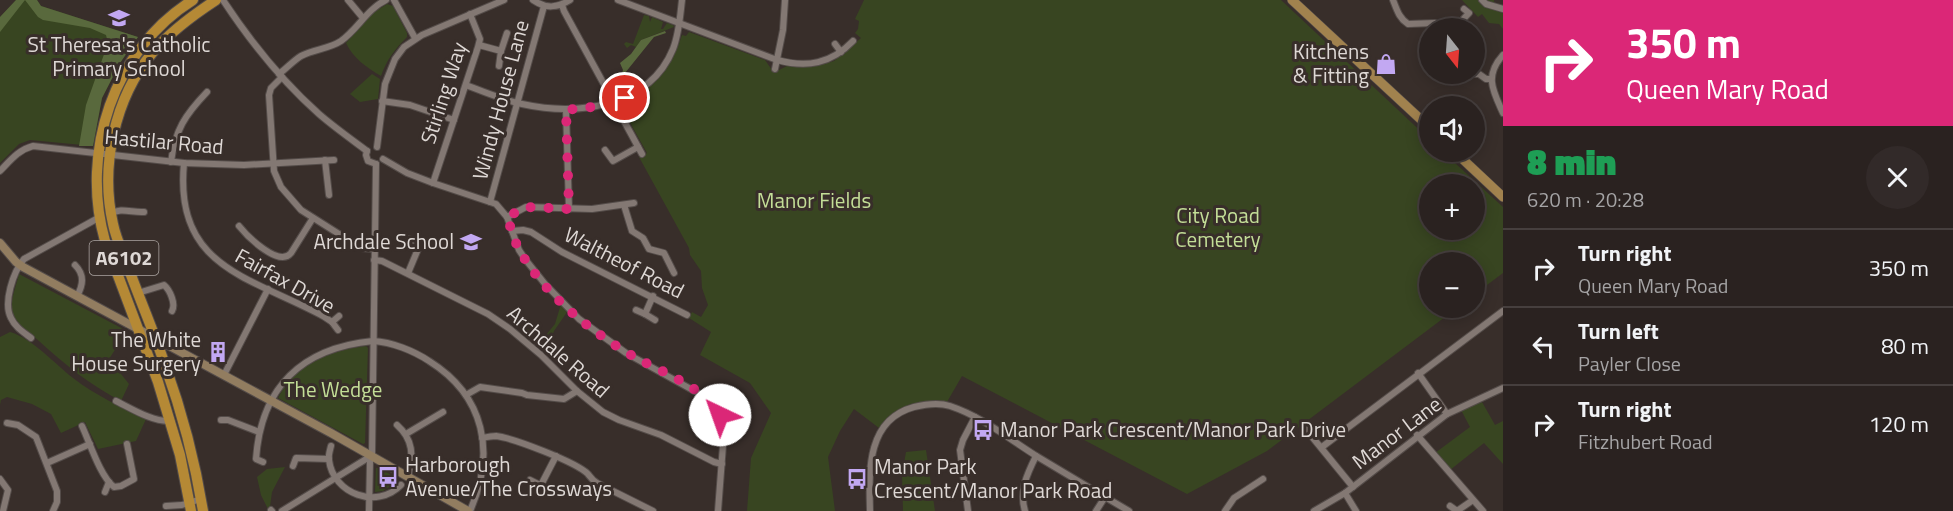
<!DOCTYPE html>
<meta charset="utf-8">
<style>
body{margin:0;font-family:"Titillium Web",sans-serif;background:#322a29;color:#f1f3f6;height:100vh;display:flex;flex-direction:column;font-size:22px;white-space:nowrap}
*{box-sizing:border-box;margin:0}
p{font-size:20px;color:#a5a4a5}
.icon{flex:none;width:33px;height:33px;fill:none;stroke:currentColor;stroke-width:2;stroke-linecap:round;stroke-linejoin:round}
.map{position:relative;flex:1;overflow:hidden}
.panel{display:flex;flex-direction:column;background:#2a2220;width:450px}
.panel>*{flex:none}
.banner{background:#db2777;color:#fff;overflow:hidden}
.needle{width:39px;rotate:163deg}
.buttons{position:absolute;left:1419px;top:18px;display:grid;gap:12px}
.buttons a{display:grid;place-items:center;width:66px;height:66px;border-radius:50%;background:#2a2220;box-shadow:0 3px 15px #0003,0 0 0 2px #463f3e;font-size:30px}
.pin{position:absolute;display:grid;place-items:center;width:51px;height:51px;color:#fff;margin:-26px;border:3px solid #fff;border-radius:50%;box-shadow:0 2px 6px #0007}
.me{position:absolute;width:66px;margin:-33px;rotate:318deg;stroke-linejoin:round;filter:drop-shadow(0 0 4px #0008)}
.turn{display:flex;align-items:center;gap:21px;height:126px;padding:0 24px;font-size:27px}
.turn .icon{width:78px;height:78px;stroke-width:2.5}
.turn b{display:block;font-size:42px;line-height:51px}
.round{display:grid;place-items:center;flex:none;width:63px;height:63px;border-radius:32px;background:#322a29}
.summary{display:flex;align-items:center;justify-content:space-between;height:102px;padding:0 24px}
h1{font-size:36px;font-weight:800;line-height:45px;color:#1e9e55}
ul{padding:0;list-style:none}
li{display:flex;align-items:center;gap:18px;height:78px;padding:0 24px;border-top:2px solid #463f3e}
li div{flex:1}
li b{display:block;font-size:22px}
li em{font-style:normal}
main{display:flex;flex:1;min-height:0}
.map>svg:first-child{display:block}
</style>
<main>
<div class="map">
<svg width="1503" height="511" viewBox="0 0 1503 511">
<rect width="100%" height="100%" fill="#382e2a"/>
<!-- green -->
<g fill="#384521" fill-rule="evenodd">
<path d="M 16,0 L 37,0 L 41,6 L 138,37 L 120,63 L 102,98 L 93,146 L 30,140 L 19,144 L 0,163 L 0,17 Z"/>
<path d="M 864,0 L 1281,0 L 1429,139 L 1430,152 L 1443,152 L 1503,207 L 1503,273 L 1475,294 L 1474,262 L 1430,262 L 1430,308 L 1457,308 L 1267,451 L 1187,494 L 962,376 L 947,402 L 910,404 L 879,428 L 854,409 L 840,431 L 828,457 L 835,511 L 747,511 L 751,458 L 771,413 L 750,383 L 700,355 L 711,332 L 689,318 L 692,312 L 701,317 L 708,305 L 702,288 L 701,271 L 690,255 L 689,248 L 639,157 L 647,153 L 623,110 L 627,105 L 626,103 C 657,85 671,69 682,35 L 686,36 L 689,32 L 765,60 L 772,70 L 779,70 L 787,66 L 820,65 L 834,61 L 861,38 L 855,33 L 858,29 L 859,21 L 855,19 ZM 1430,184 L 1474,184 L 1474,230 L 1430,230 Z"/>
<path d="M 1462,0 L 1494,0 L 1495,10 L 1503,13 L 1503,29 L 1499,24 L 1489,23 L 1482,14 L 1478,17 Z"/>
<path d="M 387,4 L 393,6 L 407,33 L 407,37 C 395,49 387,59 381,76 C 366,67 354,59 346,43 L 373,13 Z"/>
<path d="M 644,15 L 649,16 L 650,22 L 652,17 L 663,22 L 661,29 L 663,29 L 667,23 L 673,25 L 674,27 L 641,40 L 636,47 L 631,45 L 627,48 L 624,44 L 626,42 L 633,44 Z"/>
<path d="M 372,74 L 380,79 L 378,99 L 360,102 L 350,94 Z"/>
<path d="M 19,274 L 127,331 L 109,359 L 129,384 L 121,401 C 90,385 64,364 39,341 C 29,332 15,324 12,310 C 10,299 17,284 19,274 Z"/>
<path d="M 561,304 L 567,312 L 554,331 L 546,352 L 527,335 L 527,329 L 546,335 L 555,324 Z"/>
<path d="M 10,332 C 32,338 55,364 73,378 C 95,395 121,407 146,419 L 136,441 L 98,449 L 85,422 L 61,433 L 51,414 L 32,404 L 7,397 L 1,400 L 0,405 L 0,337 Z"/>
<path d="M 366,346 L 368,348 L 365,443 L 363,444 L 278,398 C 294,365 331,350 366,346 Z"/>
<path d="M 1482,402 L 1495,425 L 1503,421 L 1503,464 L 1484,443 L 1450,470 L 1435,453 L 1470,427 L 1461,410 Z"/>
<path d="M 926,450 L 935,511 L 903,511 L 902,475 L 906,452 Z"/>
<path d="M 285,467 L 272,492 L 270,507 L 268,509 L 261,495 L 257,477 L 267,469 Z"/>
<path d="M 376,468 L 380,468 L 397,479 L 395,483 L 383,491 L 375,492 Z"/>
</g>
<!-- forest -->
<g fill="#59693d">
<path d="M 16,0 L 37,0 L 41,6 L 138,37 L 120,63 L 102,98 L 93,146 L 79,146 L 86,105 L 108,43 L 106,35 L 90,28 L 43,20 L 38,17 L 25,0 L 0,32 L 0,17 Z"/>
<path d="M 665,31 L 666,33 L 654,37 L 625,73 L 627,75 L 624,79 L 621,77 L 623,70 L 620,63 L 631,54 L 641,40 Z"/>
</g>
<g fill="none" stroke-linecap="round" stroke-linejoin="round">
<defs>
<g id="street">
<path d="M 223,0 C 250,41 282,81 319,114 C 334,127 351,139 367,151"/>
<path d="M 348,0 L 363,18"/>
<path d="M 394,0 L 415,38"/>
<path d="M 533,0 C 546,9 557,8 570,0"/>
<path d="M 618,0 L 777,60 C 807,68 831,64 853,41"/>
<path d="M 1393,0 C 1397,10 1399,18 1408,24 L 1435,23 L 1442,28"/>
<path d="M 1482,0 L 1486,4 L 1503,9"/>
<path d="M 562,5 L 564,11 L 642,154"/>
<path d="M 1455,28 L 1469,13 L 1464,9"/>
<path d="M 835,44 L 841,52"/>
<path d="M 479,45 L 501,51 L 499,66"/>
<path d="M 501,51 L 507,33"/>
<path d="M 1503,55 C 1484,76 1493,91 1503,113"/>
<path d="M 775,69 L 783,30 L 785,0"/>
<path d="M 279,74 C 287,68 293,61 301,56 C 314,49 329,49 341,41 C 358,29 367,9 386,0"/>
<path d="M 1473,74 L 1479,74 L 1486,79 L 1491,79"/>
<path d="M 282,77 L 271,88 L 269,95 L 274,171 L 281,187 L 301,210 L 361,248 L 374,249"/>
<path d="M 466,85 C 484,92 503,100 522,104 C 576,116 649,108 673,49 C 679,34 680,17 682,0"/>
<path d="M 382,101 L 410,105 L 454,120"/>
<path d="M 566,110 L 569,209"/>
<path d="M 377,147 L 385,84 L 395,59 L 404,47 L 422,35 L 504,0"/>
<path d="M 605,150 L 613,161 L 638,147"/>
<path d="M 367,151 L 366,155 L 368,161 L 376,164"/>
<path d="M 383,159 L 407,173 L 433,183 L 496,204 L 507,217 L 519,250 L 525,259 L 545,284 L 579,319 L 626,353 L 707,398 L 720,415 L 724,432 L 718,511"/>
<path d="M 325,160 L 329,195"/>
<path d="M 171,162 C 175,130 185,115 207,92"/>
<path d="M 184,163 C 174,267 248,276 323,316 L 332,322 L 338,330"/>
<path d="M 0,171 C 10,161 18,150 33,146 L 184,163 L 244,165 L 334,160"/>
<path d="M 433,183 L 478,47 L 480,39 L 470,14"/>
<path d="M 490,202 L 544,6"/>
<path d="M 624,205 L 632,231 L 643,238 L 649,249 L 664,253 L 674,273"/>
<path d="M 110,214 C 121,207 132,213 144,212"/>
<path d="M 507,217 L 526,207 L 592,209 L 634,203"/>
<path d="M 239,226 C 247,236 279,268 291,253 L 313,218"/>
<path d="M 512,231 L 523,230 L 531,232 L 562,252 L 687,315"/>
<path d="M 374,260 L 382,261 L 488,314 L 510,329 L 541,355 L 577,391 L 603,412 L 619,420 L 661,435 L 714,462 L 722,464"/>
<path d="M 75,265 C 85,275 83,285 77,296"/>
<path d="M 408,273 L 421,242 L 409,239"/>
<path d="M 138,293 L 164,285 C 170,290 176,304 172,311"/>
<path d="M 653,296 L 645,314 L 655,320"/>
<path d="M 636,310 L 645,314"/>
<path d="M 332,322 L 339,316"/>
<path d="M 31,338 C 23,332 15,327 11,318 C 3,303 13,272 24,259 L 100,217"/>
<path d="M 373,341 C 392,342 414,351 429,361 C 485,396 496,453 470,511"/>
<path d="M 1418,373 L 1447,414"/>
<path d="M 224,375 L 268,289"/>
<path d="M 466,395 L 480,387 L 522,393 L 527,395 L 564,399 L 577,391"/>
<path d="M 116,401 C 132,409 153,422 170,421"/>
<path d="M 221,420 L 228,420 L 259,432"/>
<path d="M 7,423 L 18,425 L 36,437 L 57,491 L 57,502 L 53,511"/>
<path d="M 397,425 C 413,439 414,456 408,476"/>
<path d="M 82,426 C 90,443 100,476 114,487 L 121,486 L 134,479 L 127,444"/>
<path d="M 1304,427 L 1353,487"/>
<path d="M 406,434 L 443,412"/>
<path d="M 1417,435 L 1483,511"/>
<path d="M 482,438 C 487,437 492,436 496,436 C 513,438 576,462 588,474 C 591,478 592,480 597,483 L 653,511"/>
<path d="M 331,446 C 330,450 328,456 329,460 C 333,494 377,510 401,485"/>
<path d="M 1322,447 L 1503,311"/>
<path d="M 263,462 L 256,459 C 261,387 302,348 373,341"/>
<path d="M 47,463 L 90,444"/>
<path d="M 293,466 L 296,458 L 329,459"/>
<path d="M 0,479 L 8,490 L 3,511"/>
<path d="M 530,480 L 552,491"/>
<path d="M 541,485 L 556,456"/>
<path d="M 105,492 L 109,482"/>
<path d="M 1345,493 L 1356,511"/>
<path d="M 166,506 L 182,505 L 201,499"/>
<path d="M 1450,506 L 1457,511 L 1473,500"/>
<path d="M 271,510 L 272,511"/>
<path d="M 282,511 L 371,456"/>
<path d="M 369,511 L 370,461 L 372,456 L 376,164"/>
<path d="M 870,511 C 869,472 866,420 914,407 C 926,404 938,402 950,406 C 983,417 1009,439 1038,457 C 1068,475 1098,493 1129,511"/>
<path d="M 968,511 L 960,450 L 963,440 L 975,417"/>
<path d="M 1025,511 C 1019,491 1027,474 1036,456"/>
<path d="M 1096,511 L 1105,497"/>
<path d="M 1225,511 L 1234,498 L 1263,479"/>
<path d="M 1314,511 L 1345,493 L 1447,414 L 1503,388"/>
</g>
<path id="secondary" d="M 0,243 L 16,262 L 23,267 L 331,433 L 468,511"/>
<g id="primary">
<path d="M 1292,0 L 1430,128"/>
<path d="M 1455,152 L 1503,197"/>
</g>
<g id="highway">
<path d="M 191,511 L 180,455 L 158,382 L 105,241 C 80,152 113,50 193,0"/>
<path d="M 203,511 C 195,462 182,412 165,365 C 154,332 140,300 128,267 C 123,253 116,239 113,224 C 100,167 114,98 153,52 C 171,31 193,15 216,0"/>
</g>
</defs>
<!-- street casing -->
<use href="#street" stroke="#544c49" stroke-width="8"/>
<!-- secondary casing -->
<use href="#secondary" stroke="#544c49" stroke-width="10"/>
<!-- primary casing -->
<use href="#primary" stroke="#544c49" stroke-width="10"/>
<!-- highway casing -->
<use href="#highway" stroke="#544c49" stroke-width="12"/>
<!-- street -->
<use href="#street" stroke="#837873" stroke-width="6"/>
<!-- secondary -->
<use href="#secondary" stroke="#927d60" stroke-width="8"/>
<!-- primary -->
<use href="#primary" stroke="#a1824e" stroke-width="9"/>
<!-- highway -->
<use href="#highway" stroke="#b58935" stroke-width="10"/>
</g>
<g fill="none" stroke-linecap="round" stroke-linejoin="round">
<!-- route -->
<path stroke="#db2777" stroke-width="10" stroke-dasharray="0 18" d="M 625,98 L 600,106 L 566,110 L 569,209 L 526,207 L 507,217 C 511,228 514,241 520,251 C 544,295 598,338 642,361 C 669,375 703,388 720,415"/>
</g>
<!-- icons -->
<defs>
<symbol id="school-bare" viewBox="-9 -9 18 18"><path d="M0-5L7-2L0 1L-7-2ZM-4 1L0 2.5L4 1V4Q0 6-4 4Z" fill="#c2a8f2" stroke="#382e2a" stroke-width="2.5" paint-order="stroke"/></symbol>
<symbol id="shop-bare" viewBox="-9 -9 18 18"><path d="M-5-2.5h2.3a2.7 3.5 0 0 1 5.4 0H5L5.5 6h-11ZM-1.5-2.5h3a1.5 2.3 0 0 0-3 0Z" fill="#c2a8f2" stroke="#382e2a" stroke-width="2.5" paint-order="stroke"/></symbol>
<symbol id="building-bare" viewBox="-9 -9 18 18"><path d="M-4-6H4V6H1V3H-1V6H-4ZM-2.5-4.3h1.7v1.8h-1.7ZM.8-4.3h1.7v1.8H.8ZM-2.5-1h1.7V.8h-1.7ZM.8-1h1.7V.8H.8Z" fill="#c2a8f2" stroke="#382e2a" stroke-width="2.5" paint-order="stroke"/></symbol>
<symbol id="bus-bare" viewBox="-9 -9 18 18"><path d="M-5-6H5V4H4V6H2V4H-2V6H-4V4H-5ZM-3.5-4V0h7V-4ZM-3.5 1.2v1.5H-2V1.2ZM2 1.2v1.5H3.5V1.2Z" fill="#c2a8f2" stroke="#382e2a" stroke-width="2.5" paint-order="stroke"/></symbol>
</defs>
<g fill-rule="evenodd">
<use href="#school-bare" x="104" y="3" width="30" height="30"/>
<use href="#shop-bare" x="1371" y="49" width="30" height="30"/>
<use href="#school-bare" x="456" y="227" width="30" height="30"/>
<use href="#building-bare" x="203" y="337" width="30" height="30"/>
<use href="#bus-bare" x="968" y="415" width="30" height="30"/>
<use href="#bus-bare" x="373" y="462" width="30" height="30"/>
<use href="#bus-bare" x="842" y="464" width="30" height="30"/>
</g>
<g text-anchor="middle" stroke-width="6" stroke-linejoin="round" paint-order="stroke">
<!-- shield labels -->
<rect fill="#382e2a" stroke="#aca5a2" stroke-width="1.5" x="89.5" y="241" width="69" height="34" rx="4.5"/>
<g font-size="20" font-weight="bold" fill="#ded8d5">
<text x="124" y="265">A6102</text>
</g>
<!-- poi labels -->
<g font-size="21" fill="#ded8d5" stroke="#382e2a" text-anchor="end">
<text x="119" y="52" text-anchor="middle">St Theresa's Catholic<tspan x="119" dy="24">Primary School</tspan></text>
<text x="1369" y="59">Kitchens<tspan x="1369" dy="24">&amp; Fitting</tspan></text>
<text x="454" y="249">Archdale School</text>
<text x="201" y="347">The White<tspan x="201" dy="24">House Surgery</tspan></text>
<text x="1000" y="437" text-anchor="start">Manor Park Crescent/Manor Park Drive</text>
<text x="405" y="472" text-anchor="start">Harborough<tspan x="405" dy="24">Avenue/The Crossways</tspan></text>
<text x="874" y="474" text-anchor="start">Manor Park<tspan x="874" dy="24">Crescent/Manor Park Road</tspan></text>
</g>
<!-- street labels -->
<g font-size="21" fill="#ded8d5" stroke="#382e2a">
<text transform="translate(444 93) rotate(-72)" y="7">Stirling Way</text>
<text transform="translate(501 100) rotate(-75)" y="7">Windy House Lane</text>
<text transform="translate(164 142) rotate(5)" y="7">Hastilar Road</text>
<text transform="translate(624 263) rotate(27)" y="7">Waltheof Road</text>
<text transform="translate(285 281) rotate(29)" y="7">Fairfax Drive</text>
<text transform="translate(558 352) rotate(41)" y="7">Archdale Road</text>
<text transform="translate(1397 433) rotate(-37)" y="7">Manor Lane</text>
</g>
<!-- park labels -->
<g font-size="21" fill="#c3de97" stroke="#382e2a">
<text x="814" y="208">Manor Fields</text>
<text x="1218" y="223">City Road<tspan x="1218" dy="24">Cemetery</tspan></text>
<text x="333" y="397">The Wedge</text>
</g>
</g>
</svg>
<div class="buttons">
<a><svg class="needle" viewBox="-14 -14 28 28"><path d="M0-13l5 13h-10z" fill="#e53935"/><path d="M0 13l5-13h-10z" fill="#a5a4a5"/></svg></a>
<a><svg class="icon" aria-label="sound" viewBox="0 0 24 24"><path d="M4 9h4l5-4v14l-5-4H4zM17 9q2 3 0 6"/></svg></a>
<a>+</a>
<a>−</a>
</div>
<div class="pin" style="left:625px;top:98px;background:#d93025"><svg class="icon" aria-label="arrive" viewBox="0 0 24 24"><path d="M6 21V4h12l-3 4 3 4H6"/></svg></div>
<svg class="me" style="left:720px;top:415px" viewBox="-20 -20 40 40"><circle r="19" fill="#fff"/><path d="M0-13L10 11 0 6-10 11z" fill="#db2777"/></svg>
</div>
<section class="panel">
<div class="banner">
<div class="turn"><svg class="icon" aria-label="right" viewBox="0 0 24 24"><path d="M7 20v-9h11M14 6l5 5-5 5"/></svg><div><b>350 m</b>Queen Mary Road</div></div>
</div>
<div class="summary"><div><h1>8 min</h1><p>620 m · 20:28</p></div><a class="round"><svg class="icon" aria-label="close" viewBox="0 0 24 24"><path d="M6 6l12 12M18 6L6 18"/></svg></a></div>
<ul>
<li><svg class="icon" aria-label="right" viewBox="0 0 24 24"><path d="M7 20v-9h11M14 6l5 5-5 5"/></svg><div><b>Turn right</b><p>Queen Mary Road</p></div><em>350 m</em></li>
<li><svg class="icon" aria-label="left" viewBox="0 0 24 24"><path d="M17 20v-9H6M10 6l-5 5 5 5"/></svg><div><b>Turn left</b><p>Payler Close</p></div><em>80 m</em></li>
<li><svg class="icon" aria-label="right" viewBox="0 0 24 24"><path d="M7 20v-9h11M14 6l5 5-5 5"/></svg><div><b>Turn right</b><p>Fitzhubert Road</p></div><em>120 m</em></li>
</ul>
</section>
</main>
